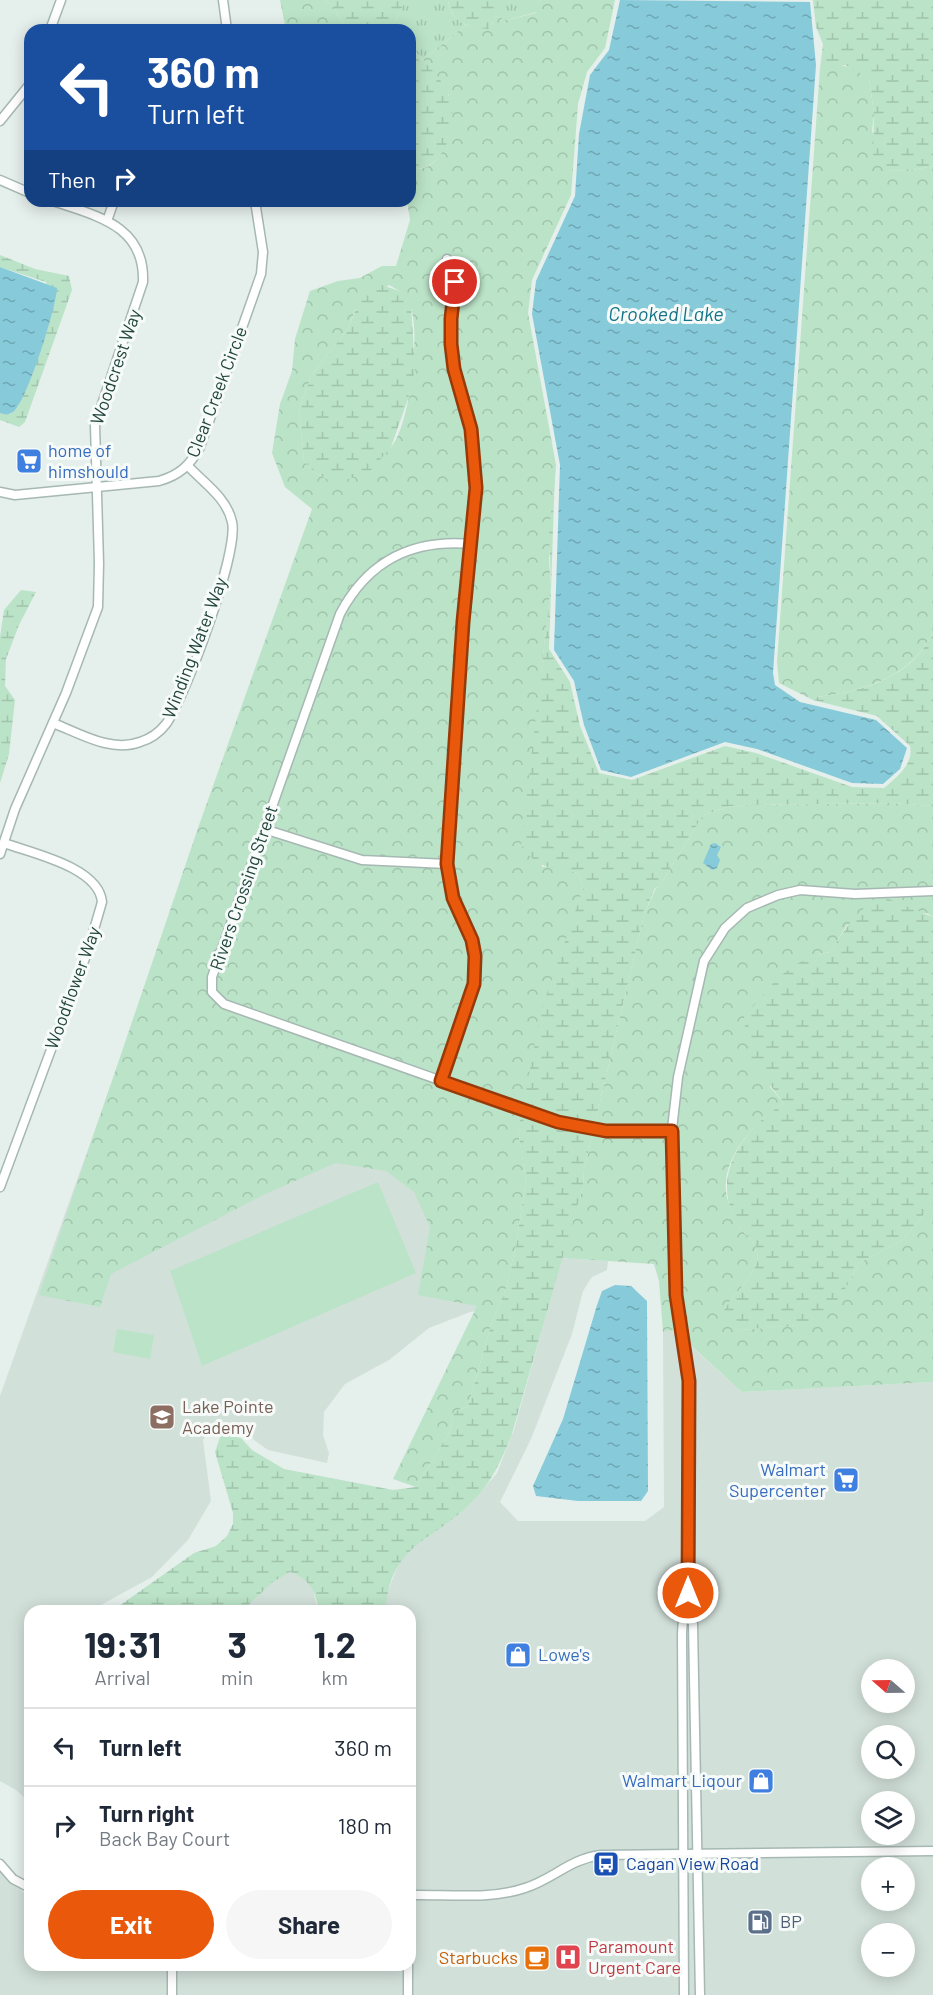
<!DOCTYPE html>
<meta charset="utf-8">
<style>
body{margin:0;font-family:Barlow,sans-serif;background:#f6f6f7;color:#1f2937;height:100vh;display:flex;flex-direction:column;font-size:22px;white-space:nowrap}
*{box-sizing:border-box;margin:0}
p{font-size:20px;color:#747a83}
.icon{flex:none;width:33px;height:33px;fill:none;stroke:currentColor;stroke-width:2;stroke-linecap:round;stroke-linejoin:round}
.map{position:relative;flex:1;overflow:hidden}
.panel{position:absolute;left:24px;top:1605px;width:392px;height:366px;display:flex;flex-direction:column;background:#fff;border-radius:18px;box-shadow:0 3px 15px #0003}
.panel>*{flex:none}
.banner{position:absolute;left:24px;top:24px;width:392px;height:183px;border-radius:18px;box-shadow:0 3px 15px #0003;background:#1a4fa0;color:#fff;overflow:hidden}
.needle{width:39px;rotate:290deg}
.tools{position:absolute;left:861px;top:1659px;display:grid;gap:12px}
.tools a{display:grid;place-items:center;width:54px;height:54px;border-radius:50%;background:#fff;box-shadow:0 3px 15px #0003;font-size:30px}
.pin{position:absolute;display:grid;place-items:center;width:51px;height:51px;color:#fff;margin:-26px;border:3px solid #fff;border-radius:50%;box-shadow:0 2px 6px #0007}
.me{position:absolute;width:66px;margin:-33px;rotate:0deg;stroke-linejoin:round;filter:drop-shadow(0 0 4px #0008)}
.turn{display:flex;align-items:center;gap:21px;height:126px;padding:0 24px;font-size:27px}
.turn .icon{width:78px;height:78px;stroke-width:2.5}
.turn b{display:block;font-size:42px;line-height:51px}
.then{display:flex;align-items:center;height:57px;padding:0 24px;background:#0003;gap:12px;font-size:22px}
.eta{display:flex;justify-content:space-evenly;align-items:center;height:102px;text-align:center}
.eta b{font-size:36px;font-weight:700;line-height:42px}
.action{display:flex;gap:12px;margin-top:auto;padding:12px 24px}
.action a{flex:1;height:69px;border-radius:36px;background:#ea580c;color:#fff;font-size:24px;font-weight:700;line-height:69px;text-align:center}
.action a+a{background:#f6f6f7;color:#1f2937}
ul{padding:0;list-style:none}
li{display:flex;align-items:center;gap:18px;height:78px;padding:0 24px;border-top:2px solid #e0e1e3}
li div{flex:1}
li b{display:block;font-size:22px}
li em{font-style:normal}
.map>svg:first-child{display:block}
</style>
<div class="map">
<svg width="933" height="1995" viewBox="0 0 933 1995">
<defs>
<pattern id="grass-tufts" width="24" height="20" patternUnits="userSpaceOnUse" patternTransform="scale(1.5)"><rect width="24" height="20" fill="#bbe3c7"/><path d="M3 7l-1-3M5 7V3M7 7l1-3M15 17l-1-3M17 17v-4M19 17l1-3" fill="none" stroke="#a0c4ac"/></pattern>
<pattern id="forest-crowns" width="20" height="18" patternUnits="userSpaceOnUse" patternTransform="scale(1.5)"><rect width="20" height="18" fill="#bbe3c7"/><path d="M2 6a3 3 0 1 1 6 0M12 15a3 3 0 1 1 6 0" fill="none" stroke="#a0c4ac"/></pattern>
<pattern id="wetland-marsh" width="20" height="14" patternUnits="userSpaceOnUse" patternTransform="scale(1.5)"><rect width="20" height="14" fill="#bbe3c7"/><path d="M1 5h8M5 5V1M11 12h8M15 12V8" fill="none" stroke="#a0c4ac"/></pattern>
<pattern id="water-ripples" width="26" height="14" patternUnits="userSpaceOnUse" patternTransform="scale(1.5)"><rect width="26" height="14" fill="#87cbda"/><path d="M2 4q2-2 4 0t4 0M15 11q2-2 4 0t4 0" fill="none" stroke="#6ea6b2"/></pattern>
</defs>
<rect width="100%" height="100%" fill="#e5efeb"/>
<!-- built -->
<g fill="#d2e0da" fill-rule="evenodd">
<path d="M 128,1037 L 386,1128 L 488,1309 L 470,1312 L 429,1328 L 389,1360 L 345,1384 L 324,1412 L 323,1435 L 329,1453 L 327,1463 L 268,1450 L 254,1440 L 248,1430 L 213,1423 L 203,1440 L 211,1501 L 188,1540 L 152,1577 L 90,1611 L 30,1611 L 30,1803 L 16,1790 L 0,1781 L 0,1396 Z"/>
<path d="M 562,1258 L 608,1261 L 607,1270 L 592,1277 L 583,1291 L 572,1334 L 531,1439 L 500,1502 L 518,1521 L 645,1521 L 664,1507 L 663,1332 L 673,1330 L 742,1392 L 933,1382 L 933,1995 L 0,1995 L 0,1872 L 30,1898 L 30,1965 L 410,1965 L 410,1611 L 386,1611 L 386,1597 L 399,1562 L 418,1542 L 453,1519 L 470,1504 L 497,1473 L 514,1430 ZM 872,1670 L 904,1670 L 904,1702 L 872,1702 ZM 872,1736 L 904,1736 L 904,1768 L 872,1768 ZM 872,1802 L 904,1802 L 904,1834 L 872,1834 ZM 872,1868 L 904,1868 L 904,1900 L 872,1900 ZM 872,1934 L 904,1934 L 904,1966 L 872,1966 Z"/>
<path d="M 290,1572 L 300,1576 L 312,1586 L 318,1611 L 242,1611 L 273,1582 Z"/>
</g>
<!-- grass -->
<g fill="url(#grass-tufts)">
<path d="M 406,0 L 448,0 C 450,14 454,18 466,25 L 423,60 L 410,46 L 410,30 L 399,30 L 396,19 Z"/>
<path d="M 497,0 L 540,0 L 537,12 L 507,20 L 495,16 Z"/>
</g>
<!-- forest -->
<g fill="url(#forest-crowns)" fill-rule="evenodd">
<path d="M 280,0 L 325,0 L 333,7 L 348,30 L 286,30 Z"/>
<path d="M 540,0 L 615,0 L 605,48 L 587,72 L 578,104 L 571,195 L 532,280 L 528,313 L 556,465 L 549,560 L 551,586 L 541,674 L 542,867 L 556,866 L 579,874 L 583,889 L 518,1130 L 526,1180 L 516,1245 L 506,1289 L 491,1325 L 468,1406 L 454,1412 L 450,1431 L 416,1487 L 393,1479 L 477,1306 L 418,1295 L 430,1227 L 414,1192 L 386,1171 L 336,1163 L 263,1195 L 111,1274 L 100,1307 L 39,1295 L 198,828 L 312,509 L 285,487 L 272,453 L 280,404 L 292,371 L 295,339 L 310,291 L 338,281 L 360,278 L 382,266 L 396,266 L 410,220 L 407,201 L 410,201 L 410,169 C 451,173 448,122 449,95 L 423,60 L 466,25 L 481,28 L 492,24 L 495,16 L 507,20 L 536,13 ZM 389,285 C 398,290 404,293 409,303 C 422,327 410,427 391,447 C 383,456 342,473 329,480 L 314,472 L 304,461 L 299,411 L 311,376 L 348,329 L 355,310 Z"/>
<path d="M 837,64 L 855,69 L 869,78 L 874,113 L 872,131 L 887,170 L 908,171 L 933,166 L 933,632 C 912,677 864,691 817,697 L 813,700 L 779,683 L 777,662 L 820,69 Z"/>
<path d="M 892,803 L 933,806 L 933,917 L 927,913 L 847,925 L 830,952 L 819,954 L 770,1087 L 784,1103 C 759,1119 728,1150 726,1182 C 724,1197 732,1213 739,1226 C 746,1237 760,1244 757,1261 C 753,1278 733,1295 724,1310 L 740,1330 L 798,1325 L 847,1286 L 859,1263 L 903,1240 L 933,1203 L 933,1382 L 742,1392 L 674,1330 L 663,1332 L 659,1281 L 654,1264 L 562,1258 L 583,1187 L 584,1170 L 644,915 L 656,888 L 659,887 L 703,815 L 727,807 L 743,805 Z"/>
</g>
<!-- wetland -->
<g fill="url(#wetland-marsh)">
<path d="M 325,0 L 406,0 L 396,19 L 399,30 L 348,30 L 333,7 Z"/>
<path d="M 448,0 L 497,0 C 498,10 495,21 488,29 C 467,27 451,23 448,0 Z"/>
<path d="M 813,0 L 933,0 L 933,166 L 908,171 L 887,170 L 873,155 L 874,113 L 869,78 L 845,65 L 820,69 L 823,44 L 816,27 Z"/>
<path d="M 410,46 C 422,61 441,76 448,94 C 460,121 446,173 410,169 Z"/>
<path d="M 0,255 L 35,269 L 69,276 L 72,290 L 25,422 L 19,427 L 0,420 L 0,413 L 11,414 L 18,406 L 32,375 L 51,315 L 46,282 L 0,267 Z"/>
<path d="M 376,283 L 402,292 L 411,305 L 415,370 L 408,399 L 391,447 L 371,470 L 350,479 L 329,480 L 314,472 L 304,461 L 299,411 L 311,376 L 348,329 L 365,286 Z"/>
<path d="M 555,471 L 549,649 L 570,682 L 580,726 L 599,773 L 632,780 L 725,746 L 756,753 L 852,787 L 884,788 C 897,777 914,764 910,746 L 877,716 L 813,700 L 817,697 C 864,691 912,678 933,632 L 933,806 L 892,803 L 743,805 L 727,807 L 703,815 L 659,887 L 655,888 L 644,915 L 584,1170 L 583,1187 L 511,1437 C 500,1463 491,1484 470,1504 C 432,1542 389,1544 386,1611 L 318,1611 C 317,1591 309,1579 290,1572 L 273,1582 L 242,1611 L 112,1611 L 194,1553 L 216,1546 L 227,1536 L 233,1524 L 233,1513 L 215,1452 L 221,1434 L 241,1438 L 252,1450 L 284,1469 L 393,1490 L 416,1487 L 450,1431 L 454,1412 L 468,1406 L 491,1325 L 506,1289 L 516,1245 L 526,1180 L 518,1131 L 541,1011 L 583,889 L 579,874 C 549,864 542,873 521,846 L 551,586 L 549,533 Z"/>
<path d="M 21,590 L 36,592 L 19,625 L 6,659 L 5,686 L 15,700 L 9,754 L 0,783 L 0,637 L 4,610 Z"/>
<path d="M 881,896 L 933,917 L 933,1203 L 903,1240 L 859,1263 L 847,1286 L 825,1317 L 812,1324 L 740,1330 L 728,1321 L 724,1310 C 733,1295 753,1278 757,1261 C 760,1245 747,1237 739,1226 C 708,1178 742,1130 784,1103 L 749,1059 L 744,1017 C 769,987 789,959 830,952 C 845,929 857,910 881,896 Z"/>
</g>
<!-- garden -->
<g fill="#bbe3c7">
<path d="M 378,1182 L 416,1273 L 202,1366 L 170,1271 Z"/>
<path d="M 117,1329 L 154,1335 L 150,1359 L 113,1352 Z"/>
</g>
<!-- water -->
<g fill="url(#water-ripples)">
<path d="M 620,0 L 810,2 L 816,65 L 773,673 L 775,685 L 800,702 L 876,720 L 907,748 L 900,769 L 883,784 L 852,783 L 757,749 L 725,742 L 631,777 L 601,770 L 584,725 L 574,681 L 554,650 L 560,465 L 532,314 L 536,281 L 575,196 L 579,134 L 590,75 L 609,50 Z"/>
<path d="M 0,267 L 57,288 C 56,308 27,401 13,412 C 9,415 5,415 0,413 Z"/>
<path d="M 715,843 L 721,847 L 717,855 L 720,860 L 717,868 L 712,870 L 703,863 L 711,844 Z"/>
<path d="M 615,1285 L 631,1286 L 647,1301 L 648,1491 L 641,1501 L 578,1501 L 536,1496 L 533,1486 L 563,1419 L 597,1305 L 602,1291 Z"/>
</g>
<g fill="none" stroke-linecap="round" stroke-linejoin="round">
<defs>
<g id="minor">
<path d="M 223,0 L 227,30"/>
<path d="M 50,30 L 61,0"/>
<path d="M 0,121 L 30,84"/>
<path d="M 0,180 L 30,193"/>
<path d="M 107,221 L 114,201"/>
<path d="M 0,492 L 15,495 L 159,481 C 180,475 190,465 200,447 L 261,274 L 263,252 L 255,201"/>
<path d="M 471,544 C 411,539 368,561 340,614 L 212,977 L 212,992 L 224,1004 L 558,1122 L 606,1131 L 672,1131"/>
<path d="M 53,723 C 79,733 111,753 140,742 C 150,739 159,733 166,724 C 185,698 239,552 232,522 C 227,498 204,483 188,466"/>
<path d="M 264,829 L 362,860 L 447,864"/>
<path d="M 0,854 L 15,809 L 66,693 L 98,607 L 99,563 L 95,425 L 143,282 C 145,225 96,216 53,201"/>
<path d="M 441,1081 L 474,984 L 475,956 L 472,940 L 453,898 L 447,864 L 463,622 L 476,488 L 471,429 L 455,369 L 451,344 L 451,319 L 455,282 L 447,259"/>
<path d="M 0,1187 L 88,950 L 102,902 C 99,867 31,853 4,843"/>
<path d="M 0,1864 L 13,1879 L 30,1888"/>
<path d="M 410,1895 C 446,1894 490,1900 525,1888 C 554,1879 569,1859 601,1855 L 933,1851"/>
<path d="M 172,1965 L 172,1995"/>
<path d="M 408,1965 L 408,1995"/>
<path d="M 684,1995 L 682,1633 L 683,1619 L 688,1607"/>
<path d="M 700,1995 L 693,1624 L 688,1607 L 689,1381 L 676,1295 L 672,1129 L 678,1077 L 704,961 L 725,928 L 747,908 L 778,895 L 800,890 L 855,894 L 933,891"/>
</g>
</defs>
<!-- minor casing -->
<use href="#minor" stroke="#a6b8b3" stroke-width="11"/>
<!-- minor -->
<use href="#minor" stroke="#fff" stroke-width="8"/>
</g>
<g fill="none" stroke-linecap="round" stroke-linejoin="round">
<defs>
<path id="route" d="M 455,282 L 451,319 L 451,344 L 454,369 L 471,429 L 476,488 L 463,622 L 447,864 L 453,898 L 472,940 L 475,956 L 474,984 L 441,1081 L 558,1122 L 606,1131 L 672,1131 L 676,1295 L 689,1381 L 688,1593"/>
</defs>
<!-- route casing -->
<use href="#route" stroke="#983908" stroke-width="15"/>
<!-- route -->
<use href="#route" stroke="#ea580c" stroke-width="10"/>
</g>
<!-- icons -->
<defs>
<symbol id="supermarket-square" viewBox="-11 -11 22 22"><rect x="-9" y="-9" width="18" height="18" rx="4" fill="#3f7fe0" stroke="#f6fbf9"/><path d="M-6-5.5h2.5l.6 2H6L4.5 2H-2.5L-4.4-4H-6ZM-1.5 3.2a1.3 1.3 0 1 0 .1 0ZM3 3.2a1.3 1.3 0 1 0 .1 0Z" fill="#fff"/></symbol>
<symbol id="school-square" viewBox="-11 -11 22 22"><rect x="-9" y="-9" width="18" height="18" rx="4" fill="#8d6e63" stroke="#f6fbf9"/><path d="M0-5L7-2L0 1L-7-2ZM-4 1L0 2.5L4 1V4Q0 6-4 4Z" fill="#fff"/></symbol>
<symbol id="shop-square" viewBox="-11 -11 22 22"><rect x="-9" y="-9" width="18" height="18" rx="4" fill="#3f7fe0" stroke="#f6fbf9"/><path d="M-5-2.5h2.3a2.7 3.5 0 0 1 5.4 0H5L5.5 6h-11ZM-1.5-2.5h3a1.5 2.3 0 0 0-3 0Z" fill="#fff"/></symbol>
<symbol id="bus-square" viewBox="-11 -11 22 22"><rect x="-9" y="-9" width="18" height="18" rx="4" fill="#1a4fb4" stroke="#f6fbf9"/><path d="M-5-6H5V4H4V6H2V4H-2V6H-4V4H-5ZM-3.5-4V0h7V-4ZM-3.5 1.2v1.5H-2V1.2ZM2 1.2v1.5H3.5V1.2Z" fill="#fff"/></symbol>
<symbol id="fuel-square" viewBox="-11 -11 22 22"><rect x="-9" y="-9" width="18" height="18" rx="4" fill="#5c6f8a" stroke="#f6fbf9"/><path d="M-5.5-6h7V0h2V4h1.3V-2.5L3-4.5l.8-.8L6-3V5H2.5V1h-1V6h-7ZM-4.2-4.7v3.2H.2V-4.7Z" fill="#fff"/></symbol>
<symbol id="hospital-square" viewBox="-11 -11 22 22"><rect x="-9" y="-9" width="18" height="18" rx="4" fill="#e0444e" stroke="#f6fbf9"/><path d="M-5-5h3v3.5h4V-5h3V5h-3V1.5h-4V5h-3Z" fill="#fff"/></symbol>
<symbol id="cafe-square" viewBox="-11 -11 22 22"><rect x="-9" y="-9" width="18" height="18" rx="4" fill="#e8710a" stroke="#f6fbf9"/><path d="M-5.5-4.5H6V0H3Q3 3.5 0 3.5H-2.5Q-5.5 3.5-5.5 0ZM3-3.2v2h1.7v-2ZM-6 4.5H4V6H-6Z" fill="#fff"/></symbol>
</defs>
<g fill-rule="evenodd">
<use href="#supermarket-square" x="14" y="446" width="30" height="30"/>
<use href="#school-square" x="147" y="1402" width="30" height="30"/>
<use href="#supermarket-square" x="831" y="1465" width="30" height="30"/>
<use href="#shop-square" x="503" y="1640" width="30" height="30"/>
<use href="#shop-square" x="746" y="1766" width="30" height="30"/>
<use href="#bus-square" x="591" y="1849" width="30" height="30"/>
<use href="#fuel-square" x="745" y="1907" width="30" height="30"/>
<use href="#hospital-square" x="553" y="1942" width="30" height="30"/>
<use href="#cafe-square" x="522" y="1943" width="30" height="30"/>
</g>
<g text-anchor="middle" stroke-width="6" stroke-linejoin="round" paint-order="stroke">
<!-- street labels -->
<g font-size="18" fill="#21443b" stroke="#f6fbf9">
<text transform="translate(116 367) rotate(-71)" y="6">Woodcrest Way</text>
<text transform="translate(217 392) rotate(-69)" y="6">Clear Creek Circle</text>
<text transform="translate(195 648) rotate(-69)" y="6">Winding Water Way</text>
<text transform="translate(244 888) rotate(-71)" y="6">Rivers Crossing Street</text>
<text transform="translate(73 988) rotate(-70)" y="6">Woodflower Way</text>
</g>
<!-- shop labels -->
<g font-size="18" fill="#366cbe" stroke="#f6fbf9" text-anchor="start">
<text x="48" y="457">home of<tspan x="48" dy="21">himshould</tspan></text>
<text x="826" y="1476" text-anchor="end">Walmart<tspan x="826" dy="21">Supercenter</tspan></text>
<text x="538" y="1661">Lowe's</text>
<text x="742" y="1787" text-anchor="end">Walmart Liqour</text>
</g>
<!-- education labels -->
<g font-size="18" fill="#785e54" stroke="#f6fbf9" text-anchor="start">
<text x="182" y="1413">Lake Pointe<tspan x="182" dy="21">Academy</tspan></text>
</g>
<!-- transit labels -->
<g font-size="18" fill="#164399" stroke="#f6fbf9" text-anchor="start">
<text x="626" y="1870">Cagan View Road</text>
</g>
<!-- service labels -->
<g font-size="18" fill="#4e5e75" stroke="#f6fbf9" text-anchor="start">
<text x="780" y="1928">BP</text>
</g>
<!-- health labels -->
<g font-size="18" fill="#be3a42" stroke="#f6fbf9" text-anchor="start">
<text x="588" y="1953">Paramount<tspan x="588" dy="21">Urgent Care</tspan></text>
</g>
<!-- food labels -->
<g font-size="18" fill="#c56008" stroke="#f6fbf9" text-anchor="end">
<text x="518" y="1964">Starbucks</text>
</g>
<!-- water labels -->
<g font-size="20" font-style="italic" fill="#137288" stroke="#f6fbf9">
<text x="666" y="321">Crooked Lake</text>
</g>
</g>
</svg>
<div class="tools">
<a><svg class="needle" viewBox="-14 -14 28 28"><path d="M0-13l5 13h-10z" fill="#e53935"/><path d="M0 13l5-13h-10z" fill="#747a83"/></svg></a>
<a><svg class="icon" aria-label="search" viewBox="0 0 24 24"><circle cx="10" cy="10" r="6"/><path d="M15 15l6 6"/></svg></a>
<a><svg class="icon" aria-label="layers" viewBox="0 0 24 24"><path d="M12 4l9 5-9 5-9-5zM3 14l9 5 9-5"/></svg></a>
<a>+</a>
<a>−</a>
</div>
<div class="pin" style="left:455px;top:282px;background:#d93025"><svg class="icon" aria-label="arrive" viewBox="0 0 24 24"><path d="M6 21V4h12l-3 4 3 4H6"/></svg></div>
<svg class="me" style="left:688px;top:1593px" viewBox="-20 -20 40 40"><circle r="17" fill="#ea580c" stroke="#fff" stroke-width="3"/><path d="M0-11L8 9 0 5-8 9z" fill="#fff"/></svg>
<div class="banner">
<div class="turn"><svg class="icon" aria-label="left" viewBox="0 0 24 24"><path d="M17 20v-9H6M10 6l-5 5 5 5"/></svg><div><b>360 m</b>Turn left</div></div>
<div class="then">Then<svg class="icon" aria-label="right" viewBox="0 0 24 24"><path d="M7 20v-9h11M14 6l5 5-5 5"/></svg></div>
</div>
<section class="panel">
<div class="eta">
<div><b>19:31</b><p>Arrival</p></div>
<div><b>3</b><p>min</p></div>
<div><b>1.2</b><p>km</p></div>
</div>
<ul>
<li><svg class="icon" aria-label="left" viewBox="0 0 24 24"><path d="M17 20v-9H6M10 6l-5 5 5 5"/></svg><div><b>Turn left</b></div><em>360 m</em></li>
<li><svg class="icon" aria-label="right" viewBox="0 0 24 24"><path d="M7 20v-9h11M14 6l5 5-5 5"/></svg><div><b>Turn right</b><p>Back Bay Court</p></div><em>180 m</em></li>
</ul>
<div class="action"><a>Exit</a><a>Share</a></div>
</section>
</div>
